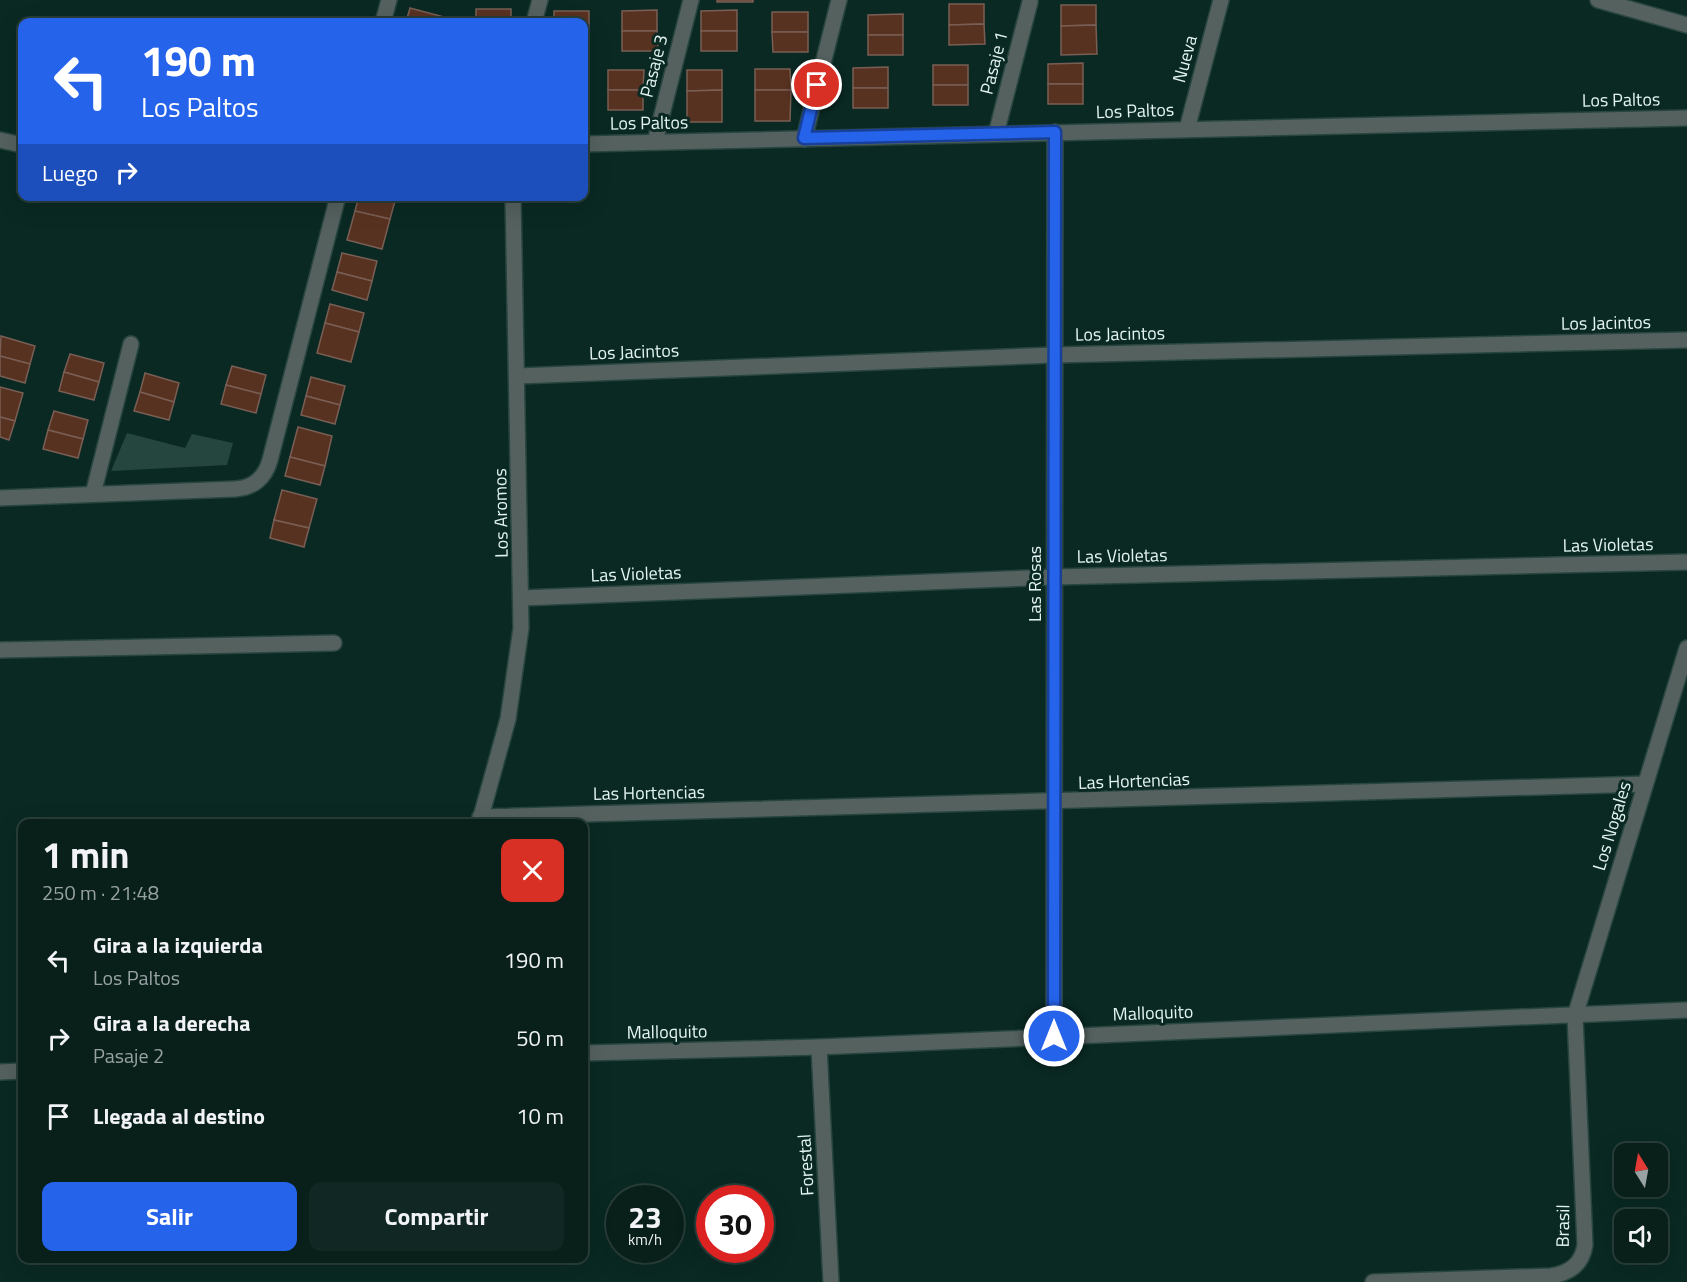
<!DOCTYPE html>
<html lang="es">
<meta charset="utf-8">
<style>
body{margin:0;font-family:"Titillium Web",sans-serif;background:#112723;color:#f1f3f6;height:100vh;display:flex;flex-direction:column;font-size:22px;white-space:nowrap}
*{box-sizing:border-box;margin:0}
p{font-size:20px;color:#98a2a2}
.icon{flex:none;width:33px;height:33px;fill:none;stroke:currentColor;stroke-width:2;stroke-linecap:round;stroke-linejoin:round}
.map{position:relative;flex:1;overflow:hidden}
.drawer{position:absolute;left:18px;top:819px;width:570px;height:444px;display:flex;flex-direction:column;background:#081f1a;border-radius:12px;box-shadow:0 6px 24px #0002,0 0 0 2px #293d39}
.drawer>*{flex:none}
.hud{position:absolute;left:18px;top:18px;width:570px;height:183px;border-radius:12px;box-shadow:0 6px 24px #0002,0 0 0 2px #293d39;background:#2563eb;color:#fff;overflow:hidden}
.needle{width:39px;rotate:349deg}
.tools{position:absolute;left:1614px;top:1143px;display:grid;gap:12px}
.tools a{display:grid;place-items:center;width:54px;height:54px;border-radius:12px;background:#081f1a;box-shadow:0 6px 24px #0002,0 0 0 2px #293d39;font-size:30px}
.speed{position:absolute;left:606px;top:1185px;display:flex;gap:12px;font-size:30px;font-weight:700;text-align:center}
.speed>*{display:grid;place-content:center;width:78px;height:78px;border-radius:50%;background:#081f1a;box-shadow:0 6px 24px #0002,0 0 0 2px #293d39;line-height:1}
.speed small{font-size:15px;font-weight:400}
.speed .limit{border:9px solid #d22;background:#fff;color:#111}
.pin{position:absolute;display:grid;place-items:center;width:51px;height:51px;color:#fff;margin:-26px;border:3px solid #fff;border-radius:50%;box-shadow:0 2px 6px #0007}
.me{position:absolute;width:66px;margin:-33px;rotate:0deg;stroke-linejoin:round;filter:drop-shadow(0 0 4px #0008)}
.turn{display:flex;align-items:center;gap:21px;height:126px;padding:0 24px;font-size:27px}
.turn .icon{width:78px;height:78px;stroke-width:2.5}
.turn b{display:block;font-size:42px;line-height:51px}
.then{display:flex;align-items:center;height:57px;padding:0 24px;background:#0003;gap:12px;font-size:22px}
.round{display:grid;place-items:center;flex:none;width:63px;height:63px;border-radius:12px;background:#112723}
.headline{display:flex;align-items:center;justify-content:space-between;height:102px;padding:0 24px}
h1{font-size:36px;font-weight:700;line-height:45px}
.button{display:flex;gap:12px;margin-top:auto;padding:12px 24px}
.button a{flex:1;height:69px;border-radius:12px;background:#2563eb;color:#fff;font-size:24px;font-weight:700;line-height:69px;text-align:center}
.button a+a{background:#112723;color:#f1f3f6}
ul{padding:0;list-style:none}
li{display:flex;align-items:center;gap:18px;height:78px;padding:0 24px}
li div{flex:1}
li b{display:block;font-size:22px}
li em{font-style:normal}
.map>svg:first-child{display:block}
</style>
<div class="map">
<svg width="1687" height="1282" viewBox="0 0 1687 1282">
<rect width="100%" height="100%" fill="#0a2923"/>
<!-- green -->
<path fill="#25453f" d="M 127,433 L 185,448 L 192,434 L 233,443 L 227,465 L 111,471 Z"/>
<!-- building -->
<g fill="#583221" stroke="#785e54" stroke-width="1.5">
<rect x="717" y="0" width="36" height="2"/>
<path d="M 949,4 L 984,4 L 984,24 L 949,25 Z"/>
<path d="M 1061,5 L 1096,5 L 1096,25 L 1061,26 Z"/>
<path d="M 410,8 L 444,17 L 443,22 L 406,22 Z"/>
<rect x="476" y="9" width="35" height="13"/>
<path d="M 657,10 L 657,31 L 622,31 L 622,11 Z"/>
<path d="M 737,10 L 737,31 L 701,31 L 701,11 Z"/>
<path d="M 554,11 L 589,11 L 589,31 L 584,31 L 584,22 L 554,22 Z"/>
<rect x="772" y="12" width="36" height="20"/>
<path d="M 903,14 L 903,35 L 868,35 L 868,15 Z"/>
<path d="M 984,24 L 985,44 L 949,45 L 949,25 Z"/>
<path d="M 1096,25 L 1097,54 L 1061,55 L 1061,26 Z"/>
<rect x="584" y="31" width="5" height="20"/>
<path d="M 622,31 L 657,31 L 658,51 L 622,51 Z"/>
<rect x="701" y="31" width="36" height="20"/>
<path d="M 772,32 L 808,32 L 808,52 L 773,52 Z"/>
<rect x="868" y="35" width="35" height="20"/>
<path d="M 1083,63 L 1083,84 L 1048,84 L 1048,64 Z"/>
<rect x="933" y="65" width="35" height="20"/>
<path d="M 888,67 L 888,88 L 853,88 L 853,68 Z"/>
<path d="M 755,69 L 790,69 L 791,90 L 755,90 Z"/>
<path d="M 608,70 L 644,70 L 643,90 L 608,90 Z"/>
<path d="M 687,70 L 722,70 L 722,90 L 687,91 Z"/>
<rect x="1048" y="84" width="35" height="20"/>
<rect x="933" y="85" width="35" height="20"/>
<rect x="853" y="88" width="35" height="20"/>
<rect x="608" y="90" width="35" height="20"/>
<path d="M 722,90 L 722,122 L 687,122 L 687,91 Z"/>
<path d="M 755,90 L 791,90 L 790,121 L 755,121 Z"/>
<path d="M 359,196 L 379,196 L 395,201 L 390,219 L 355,211 Z"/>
<path d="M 355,211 L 390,219 L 382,249 L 347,240 Z"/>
<path d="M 342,253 L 377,261 L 372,281 L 337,272 Z"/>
<path d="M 337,272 L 372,281 L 367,300 L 332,290 Z"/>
<path d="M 330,304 L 364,313 L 359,332 L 325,323 Z"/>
<path d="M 325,323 L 359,332 L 351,362 L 317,353 Z"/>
<path d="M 1,336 L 35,346 L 30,364 L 0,356 Z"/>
<path d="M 70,354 L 104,363 L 99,382 L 64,372 Z"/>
<path d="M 0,356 L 30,364 L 25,383 L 0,376 Z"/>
<path d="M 232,366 L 266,375 L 261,394 L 226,385 Z"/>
<path d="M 64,372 L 99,382 L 94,400 L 59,391 Z"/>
<path d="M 145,373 L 179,383 L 174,402 L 140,392 Z"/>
<path d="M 311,377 L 345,386 L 340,405 L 306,396 Z"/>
<path d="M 226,385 L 261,394 L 256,413 L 221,404 Z"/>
<path d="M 0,387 L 23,393 L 15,421 L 0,417 Z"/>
<path d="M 140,392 L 174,402 L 169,420 L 134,411 Z"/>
<path d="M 306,396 L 340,405 L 335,424 L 301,415 Z"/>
<path d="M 54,411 L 88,420 L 83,439 L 48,430 Z"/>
<path d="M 0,417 L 15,421 L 9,440 L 0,437 Z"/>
<path d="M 298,427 L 332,436 L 325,466 L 290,457 Z"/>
<path d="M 48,430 L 83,439 L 78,458 L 43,449 Z"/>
<path d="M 290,457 L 325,466 L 320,485 L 285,476 Z"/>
<path d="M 282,490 L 317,499 L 309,528 L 274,520 Z"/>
<path d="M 274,520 L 309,528 L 304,547 L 270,538 Z"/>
</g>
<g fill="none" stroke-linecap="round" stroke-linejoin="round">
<defs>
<g id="minor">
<path d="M 1598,0 L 1687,25"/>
<path d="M 383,22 L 389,0"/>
<path d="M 534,22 L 540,0"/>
<path d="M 1187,129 L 1221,0"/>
<path d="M 996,134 L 1030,2"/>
<path d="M 804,139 L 839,0"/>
<path d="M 0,140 L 22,145"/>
<path d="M 655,142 L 691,0"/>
<path d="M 584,144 L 1687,118"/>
<path d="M 518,376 L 1055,355 L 1687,340"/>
<path d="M 93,494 L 131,344"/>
<path d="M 0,498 L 235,489 C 253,488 265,478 270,460 L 338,196"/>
<path d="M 522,598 L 1055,577 L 1687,562"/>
<path d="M 0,650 L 334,643"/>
<path d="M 480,817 L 1645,784"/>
<path d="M 479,824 L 508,719 L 521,628 L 513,196"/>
<path d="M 1054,1036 L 1055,132"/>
<path d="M 819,1047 L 831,1282"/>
<path d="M 1373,1282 L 1551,1276 C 1570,1273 1582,1264 1585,1245 L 1575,1016 L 1687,648"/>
</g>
<g id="tertiary">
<path d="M 584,1053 L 819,1047 L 1687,1010"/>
<path d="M 0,1072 L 22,1071"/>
</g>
</defs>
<!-- minor casing -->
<use href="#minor" stroke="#284540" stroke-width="18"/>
<!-- tertiary casing -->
<use href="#tertiary" stroke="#284540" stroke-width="18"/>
<!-- minor -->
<use href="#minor" stroke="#54615e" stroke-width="15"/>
<!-- tertiary -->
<use href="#tertiary" stroke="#54615e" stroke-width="15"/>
</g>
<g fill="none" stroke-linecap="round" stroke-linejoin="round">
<defs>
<path id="route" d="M 817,85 L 804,138 L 1055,132 L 1054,1036"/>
</defs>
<!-- route casing -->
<use href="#route" stroke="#184099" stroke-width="15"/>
<!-- route -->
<use href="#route" stroke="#2563eb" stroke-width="10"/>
</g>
<g text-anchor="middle" stroke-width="6" stroke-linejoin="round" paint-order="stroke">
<!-- street labels -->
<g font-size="18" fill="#e3f4f0" stroke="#0a2923">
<text transform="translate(1185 59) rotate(-75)" y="6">Nueva</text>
<text transform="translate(994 63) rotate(-76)" y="6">Pasaje 1</text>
<text transform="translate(654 66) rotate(-76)" y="6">Pasaje 3</text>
<text transform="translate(1621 100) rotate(-1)" y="6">Los Paltos</text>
<text transform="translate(1135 111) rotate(-2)" y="6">Los Paltos</text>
<text transform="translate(649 123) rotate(-1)" y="6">Los Paltos</text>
<text transform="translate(1606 323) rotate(-1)" y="6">Los Jacintos</text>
<text transform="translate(1120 334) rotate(-1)" y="6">Los Jacintos</text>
<text transform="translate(634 352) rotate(-2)" y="6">Los Jacintos</text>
<text transform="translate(501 513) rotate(-91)" y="6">Los Aromos</text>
<text transform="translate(1608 545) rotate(-1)" y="6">Las Violetas</text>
<text transform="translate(1122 556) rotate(-1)" y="6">Las Violetas</text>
<text transform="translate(636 574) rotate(-2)" y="6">Las Violetas</text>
<text transform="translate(1035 584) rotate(-90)" y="6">Las Rosas</text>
<text transform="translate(1134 781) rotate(-2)" y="6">Las Hortencias</text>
<text transform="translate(649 793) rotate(-1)" y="6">Las Hortencias</text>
<text transform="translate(1612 826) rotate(-73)" y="6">Los Nogales</text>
<text transform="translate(1153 1013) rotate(-2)" y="6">Malloquito</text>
<text transform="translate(667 1032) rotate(-1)" y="6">Malloquito</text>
<text transform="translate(806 1165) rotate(-93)" y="6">Forestal</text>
<text transform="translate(1563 1226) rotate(-89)" y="6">Brasil</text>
</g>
</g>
</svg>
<div class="tools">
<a><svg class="needle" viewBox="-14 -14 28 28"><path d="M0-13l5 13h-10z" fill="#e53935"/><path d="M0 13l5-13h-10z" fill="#98a2a2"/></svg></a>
<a><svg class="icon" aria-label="sound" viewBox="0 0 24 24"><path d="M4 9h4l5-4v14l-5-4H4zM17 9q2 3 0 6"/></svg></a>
</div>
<div class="speed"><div>23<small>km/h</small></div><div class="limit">30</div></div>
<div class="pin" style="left:817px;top:85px;background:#d93025"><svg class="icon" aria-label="arrive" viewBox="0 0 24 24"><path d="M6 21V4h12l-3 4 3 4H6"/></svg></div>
<svg class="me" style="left:1054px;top:1036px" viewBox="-20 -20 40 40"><circle r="17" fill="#2563eb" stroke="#fff" stroke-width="3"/><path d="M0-11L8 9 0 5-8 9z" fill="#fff"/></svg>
<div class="hud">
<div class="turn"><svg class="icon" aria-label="left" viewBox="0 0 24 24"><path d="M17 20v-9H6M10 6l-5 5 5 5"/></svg><div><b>190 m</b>Los Paltos</div></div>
<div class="then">Luego<svg class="icon" aria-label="right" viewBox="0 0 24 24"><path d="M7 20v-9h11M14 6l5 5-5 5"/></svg></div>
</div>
<section class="drawer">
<div class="headline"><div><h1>1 min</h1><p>250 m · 21:48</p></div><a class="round" style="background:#d93025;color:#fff"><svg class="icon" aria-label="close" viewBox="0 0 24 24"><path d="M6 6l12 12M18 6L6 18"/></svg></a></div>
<ul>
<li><svg class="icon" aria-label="left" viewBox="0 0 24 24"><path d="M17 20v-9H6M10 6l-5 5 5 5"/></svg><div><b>Gira a la izquierda</b><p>Los Paltos</p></div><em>190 m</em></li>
<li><svg class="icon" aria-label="right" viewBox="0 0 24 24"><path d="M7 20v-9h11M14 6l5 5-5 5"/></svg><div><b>Gira a la derecha</b><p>Pasaje 2</p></div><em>50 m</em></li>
<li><svg class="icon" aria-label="arrive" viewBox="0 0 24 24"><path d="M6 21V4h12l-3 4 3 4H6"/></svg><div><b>Llegada al destino</b></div><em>10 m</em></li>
</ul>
<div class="button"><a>Salir</a><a>Compartir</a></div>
</section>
</div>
